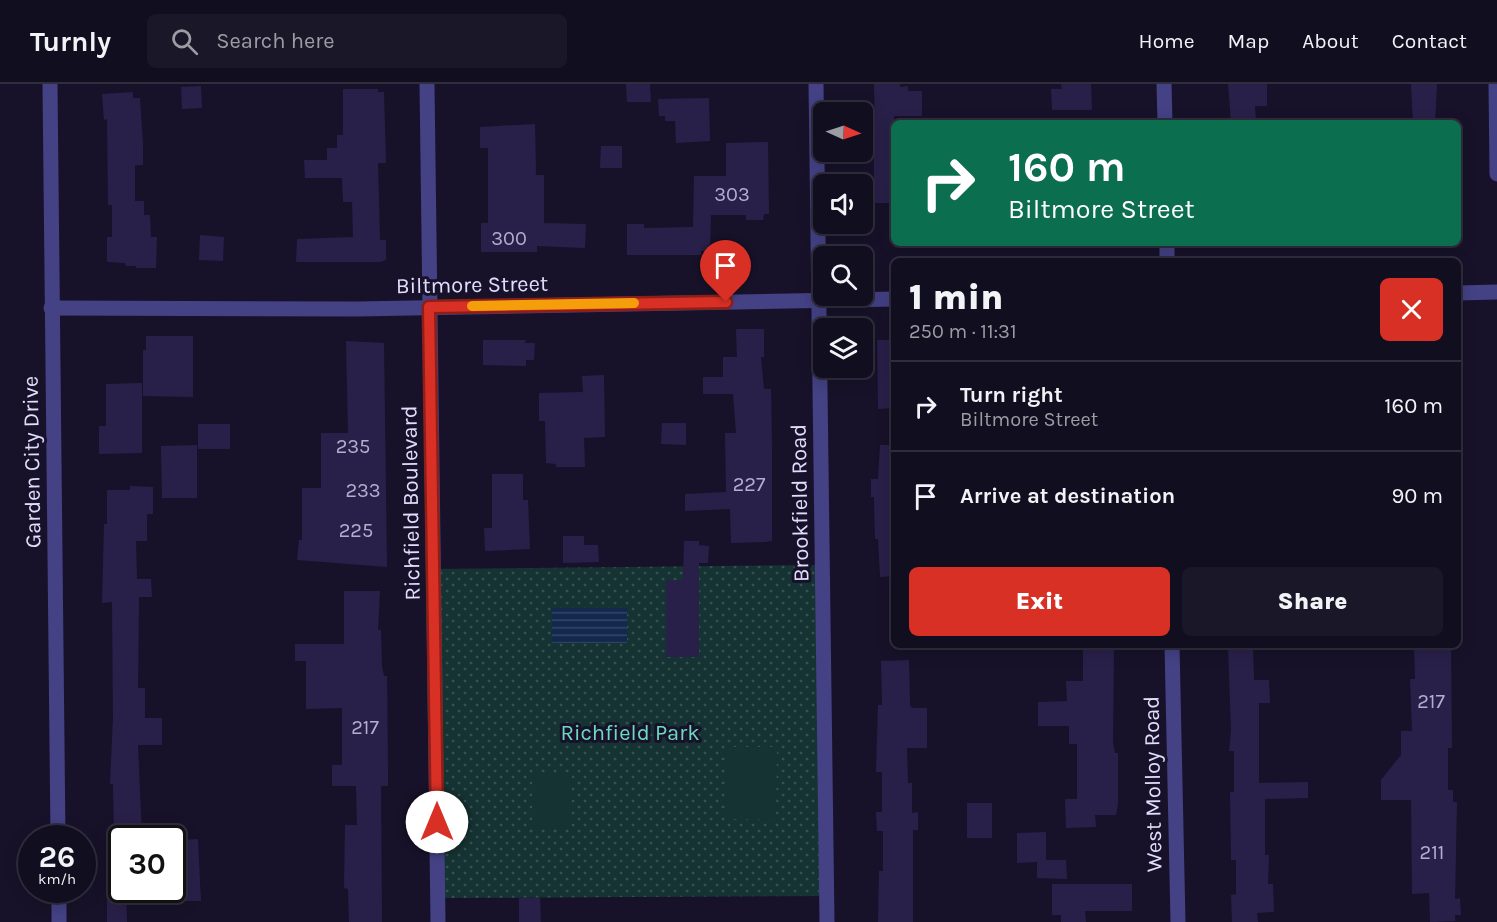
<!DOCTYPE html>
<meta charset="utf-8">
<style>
body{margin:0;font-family:Karla,sans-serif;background:#1a1728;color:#f1f3f6;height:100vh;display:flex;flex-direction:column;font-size:22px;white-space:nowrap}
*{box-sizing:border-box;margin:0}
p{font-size:20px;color:#9c9ca4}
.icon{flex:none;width:33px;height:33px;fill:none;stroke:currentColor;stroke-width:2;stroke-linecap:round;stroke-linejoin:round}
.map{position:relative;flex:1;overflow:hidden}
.side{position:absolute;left:891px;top:174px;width:570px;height:390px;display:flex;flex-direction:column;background:#110e1f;border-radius:9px;box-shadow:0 3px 15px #0003,0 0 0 2px #302e3d}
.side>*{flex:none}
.hud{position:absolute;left:891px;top:36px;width:570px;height:126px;border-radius:9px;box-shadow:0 3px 15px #0003,0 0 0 2px #302e3d;background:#0b6e4f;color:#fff;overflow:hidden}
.needle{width:39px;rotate:93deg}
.buttons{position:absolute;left:813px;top:18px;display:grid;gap:12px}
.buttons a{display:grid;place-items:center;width:60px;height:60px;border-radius:9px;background:#110e1f;box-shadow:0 3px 15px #0003,0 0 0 2px #302e3d;font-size:30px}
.speed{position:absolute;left:18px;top:741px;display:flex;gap:12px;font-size:30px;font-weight:700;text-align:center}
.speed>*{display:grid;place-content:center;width:78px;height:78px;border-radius:50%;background:#110e1f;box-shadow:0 3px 15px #0003,0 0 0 2px #302e3d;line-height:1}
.speed small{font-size:15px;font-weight:400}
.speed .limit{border:3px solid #111;border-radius:9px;background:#fff;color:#111}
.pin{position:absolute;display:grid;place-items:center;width:51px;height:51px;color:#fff;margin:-62px -26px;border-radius:50% 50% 50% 0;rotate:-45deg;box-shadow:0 0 6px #0007}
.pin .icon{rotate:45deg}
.me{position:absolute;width:66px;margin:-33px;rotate:0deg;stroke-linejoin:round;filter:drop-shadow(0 0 4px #0008)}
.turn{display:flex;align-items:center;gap:21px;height:126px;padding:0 18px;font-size:27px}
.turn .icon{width:78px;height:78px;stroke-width:2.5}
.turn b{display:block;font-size:42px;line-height:51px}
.round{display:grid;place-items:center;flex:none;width:63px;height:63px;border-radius:9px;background:#1a1728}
.headline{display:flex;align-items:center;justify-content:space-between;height:102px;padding:0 18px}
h1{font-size:36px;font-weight:800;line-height:45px}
.action{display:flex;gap:12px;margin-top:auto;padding:12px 18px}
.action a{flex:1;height:69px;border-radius:9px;background:#d93025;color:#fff;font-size:24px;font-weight:800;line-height:69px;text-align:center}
.action a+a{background:#1a1728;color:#f1f3f6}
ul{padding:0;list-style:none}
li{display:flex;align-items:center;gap:18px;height:90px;padding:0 18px;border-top:2px solid #302e3d}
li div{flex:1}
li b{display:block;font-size:22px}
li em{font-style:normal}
header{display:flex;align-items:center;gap:36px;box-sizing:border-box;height:84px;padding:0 30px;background:#110e1f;border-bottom:2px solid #302e3d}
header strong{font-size:28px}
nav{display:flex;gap:33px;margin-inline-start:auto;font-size:21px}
.search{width:420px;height:54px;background:#1a1728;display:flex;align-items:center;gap:15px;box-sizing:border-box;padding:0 21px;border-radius:9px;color:#9c9ca4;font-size:22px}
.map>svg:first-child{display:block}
</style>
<header>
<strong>Turnly</strong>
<div class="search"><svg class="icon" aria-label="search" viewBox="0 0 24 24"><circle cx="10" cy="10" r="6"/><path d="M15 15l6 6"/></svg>Search here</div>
<nav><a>Home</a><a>Map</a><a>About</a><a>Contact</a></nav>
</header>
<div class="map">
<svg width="1497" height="838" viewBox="0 0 1497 838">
<defs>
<pattern id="park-dots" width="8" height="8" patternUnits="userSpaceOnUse" patternTransform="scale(1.5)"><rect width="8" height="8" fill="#163333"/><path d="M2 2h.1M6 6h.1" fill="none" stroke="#385051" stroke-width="1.8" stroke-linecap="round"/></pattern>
<pattern id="water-rules" width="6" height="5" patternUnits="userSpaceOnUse" patternTransform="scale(1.5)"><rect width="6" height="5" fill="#12284d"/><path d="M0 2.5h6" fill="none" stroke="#344768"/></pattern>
</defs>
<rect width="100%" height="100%" fill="#171229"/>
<!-- park -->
<path fill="url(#park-dots)" d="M 822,481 L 827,812 L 437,814 L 434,485 Z"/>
<!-- garden -->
<g fill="#163333">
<path d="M 726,663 L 777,663 L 776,736 L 725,735 Z"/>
<path d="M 532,690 L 572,690 L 571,743 L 532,743 Z"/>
</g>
<!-- water -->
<rect fill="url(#water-rules)" x="552" y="524" width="75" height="35"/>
<!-- building -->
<g fill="#292049">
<path d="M 626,0 L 650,0 L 651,18 L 627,18 Z"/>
<path d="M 874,0 L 900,0 L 900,3 L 908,2 L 908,7 L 922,7 L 922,32 L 894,32 L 894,119 L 874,119 L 874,72 L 866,71 L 866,50 L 875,50 Z"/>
<path d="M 1061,0 L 1091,0 L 1092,26 L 1052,26 L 1051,5 L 1062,5 Z"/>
<path d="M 1228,0 L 1267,0 L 1267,22 L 1255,22 L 1256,39 L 1231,39 Z"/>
<path d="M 1411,0 L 1437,0 L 1435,39 L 1413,39 Z"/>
<path d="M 201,2 L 202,24 L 182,25 L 181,3 Z"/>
<path d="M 343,5 L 378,5 L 378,8 L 384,8 L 386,79 L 378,79 L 380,156 L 386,156 L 386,176 L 380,178 L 296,178 L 297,155 L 353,153 L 352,118 L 343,118 L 342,94 L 305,94 L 304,76 L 327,76 L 327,64 L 337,64 L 337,51 L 343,51 Z"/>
<path d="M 133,8 L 133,14 L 140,14 L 143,60 L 143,81 L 135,81 L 135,117 L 144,117 L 144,131 L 150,131 L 151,153 L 157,153 L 156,184 L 136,184 L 136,182 L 126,182 L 125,179 L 107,178 L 107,153 L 112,153 L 112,121 L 108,121 L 107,35 L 104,36 L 102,10 Z"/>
<path d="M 709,14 L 710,57 L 676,59 L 675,37 L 665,37 L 665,32 L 659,32 L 658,15 Z"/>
<path d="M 535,40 L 536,91 L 544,91 L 544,139 L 586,140 L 585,164 L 537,162 L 537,168 L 481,168 L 481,139 L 488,139 L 488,64 L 480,64 L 480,43 Z"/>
<path d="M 768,58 L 769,130 L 764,130 L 763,136 L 746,136 L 746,131 L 711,131 L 710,167 L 701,167 L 701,171 L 627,171 L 627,140 L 644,140 L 644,144 L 693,143 L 694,92 L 726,92 L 726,59 Z"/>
<path d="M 601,62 L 622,62 L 622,84 L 600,84 Z"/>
<path d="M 200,151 L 224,153 L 223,177 L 199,176 Z"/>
<path d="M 736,245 L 764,245 L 764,273 L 761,273 L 764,305 L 771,305 L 772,363 L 772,457 L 765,458 L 731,459 L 730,425 L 685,427 L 685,410 L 726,408 L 725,349 L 736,349 L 733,310 L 703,310 L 703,293 L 723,293 L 723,273 L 737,273 Z"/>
<path d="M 146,252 L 193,252 L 193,313 L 143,312 L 143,266 L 146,266 Z"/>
<path d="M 483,256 L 526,256 L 525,259 L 535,259 L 534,276 L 526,276 L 526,282 L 483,281 Z"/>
<path d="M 877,256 L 894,256 L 894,324 L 878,325 Z"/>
<path d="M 346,257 L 384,259 L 387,483 L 297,476 L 299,456 L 302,456 L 302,404 L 321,404 L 321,349 L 348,349 Z"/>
<path d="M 604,291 L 605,353 L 584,354 L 585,383 L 556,383 L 556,380 L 546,379 L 545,337 L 539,337 L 539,309 L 583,308 L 582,292 Z"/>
<path d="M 142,299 L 142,369 L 99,370 L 99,342 L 106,342 L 106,300 Z"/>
<path d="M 662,339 L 686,339 L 686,361 L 661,360 Z"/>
<rect x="198" y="340" width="32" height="25"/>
<path d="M 197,361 L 197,414 L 162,414 L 161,362 Z"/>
<path d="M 880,361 L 894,361 L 894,492 L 880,493 L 878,455 L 875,455 L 874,413 L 871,413 L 871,395 L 878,395 Z"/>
<path d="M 492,390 L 523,390 L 523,416 L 528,416 L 530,465 L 485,467 L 484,444 L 492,444 Z"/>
<path d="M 130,402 L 153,403 L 153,430 L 147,430 L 147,457 L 136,457 L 137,495 L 151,495 L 152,513 L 139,513 L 138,604 L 145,604 L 145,634 L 162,634 L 162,661 L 138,661 L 142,754 L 114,754 L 113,700 L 110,700 L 113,634 L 112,518 L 102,519 L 104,440 L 107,440 L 107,406 L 130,406 Z"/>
<path d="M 563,452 L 584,452 L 584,461 L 598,461 L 599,478 L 563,479 Z"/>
<path d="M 684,457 L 699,457 L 699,461 L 709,462 L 708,479 L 699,479 L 699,573 L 666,573 L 666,496 L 683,496 Z"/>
<path d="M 344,507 L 380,507 L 378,546 L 381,546 L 382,583 L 384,592 L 387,592 L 388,683 L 388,702 L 381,702 L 382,838 L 349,838 L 348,805 L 344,804 L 345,741 L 357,741 L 356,702 L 332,702 L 332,681 L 342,681 L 342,624 L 306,625 L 306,577 L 295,577 L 295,560 L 344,560 Z"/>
<path d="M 1083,561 L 1114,561 L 1113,658 L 1115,669 L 1118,669 L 1118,720 L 1116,731 L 1095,731 L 1096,743 L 1066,744 L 1065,715 L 1077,715 L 1077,660 L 1069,660 L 1069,642 L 1038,642 L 1038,618 L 1067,617 L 1066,597 L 1083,597 Z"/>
<path d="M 1228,561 L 1253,561 L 1254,596 L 1269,596 L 1270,619 L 1259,619 L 1259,699 L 1308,698 L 1308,714 L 1265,715 L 1265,771 L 1269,771 L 1268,800 L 1273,800 L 1274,828 L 1257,829 L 1258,838 L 1232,838 L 1231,811 L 1236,810 L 1236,776 L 1231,776 L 1230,708 L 1234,708 L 1234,667 L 1229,667 L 1231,647 Z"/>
<path d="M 1414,561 L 1451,561 L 1452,664 L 1448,664 L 1448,706 L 1453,706 L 1453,718 L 1457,718 L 1455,815 L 1460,814 L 1461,831 L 1455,831 L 1455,837 L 1430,838 L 1429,809 L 1412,810 L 1411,716 L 1381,716 L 1381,696 L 1401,671 L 1401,647 L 1412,647 L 1410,595 L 1415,595 Z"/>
<path d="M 909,576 L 910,621 L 912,624 L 927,624 L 927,664 L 907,664 L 908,699 L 912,699 L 912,729 L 918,728 L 918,746 L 913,746 L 913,838 L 878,838 L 879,787 L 883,787 L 883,747 L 877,747 L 876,728 L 882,728 L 882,688 L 876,688 L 878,621 L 882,621 L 881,577 Z"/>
<rect x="967" y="719" width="25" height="35"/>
<path d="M 1046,748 L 1046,776 L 1066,776 L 1067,795 L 1037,794 L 1037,778 L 1017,779 L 1017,749 Z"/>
<path d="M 198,755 L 201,817 L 176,817 L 175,793 L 180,793 L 179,756 Z"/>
<path d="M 1052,800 L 1132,800 L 1132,827 L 1085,827 L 1086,838 L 1061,838 L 1061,831 L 1052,831 Z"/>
<path d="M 107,806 L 126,806 L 127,838 L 107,838 Z"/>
<path d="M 519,814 L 540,814 L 541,838 L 519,838 Z"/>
</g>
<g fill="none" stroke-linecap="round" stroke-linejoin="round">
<!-- minor -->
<g stroke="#444185" stroke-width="15">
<path d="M 50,0 L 58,754"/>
<path d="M 427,0 L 438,838"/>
<path d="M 816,0 L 827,838"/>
<path d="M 1164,0 L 1165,39"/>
<path d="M 1496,0 L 1497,90"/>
<path d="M 1167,159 L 1167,177"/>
<path d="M 1458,209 L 1497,208"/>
<path d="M 51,224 L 357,225 L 894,215"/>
<path d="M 1172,561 L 1178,838"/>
<path d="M 59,806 L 59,838"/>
</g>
</g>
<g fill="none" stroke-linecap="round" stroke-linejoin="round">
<defs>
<path id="route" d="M 437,738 L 429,223 L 726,218"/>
</defs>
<!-- route casing -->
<use href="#route" stroke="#8d1f18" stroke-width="15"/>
<!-- route -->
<use href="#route" stroke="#d93025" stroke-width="10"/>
<!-- slow -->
<path stroke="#f59e0b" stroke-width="10" d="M 472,222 L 634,219"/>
</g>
<g text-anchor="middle" stroke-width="6" stroke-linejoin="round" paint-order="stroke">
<!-- number labels -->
<g font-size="20" fill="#b3aed0">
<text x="732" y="117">303</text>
<text x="509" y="161">300</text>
<text x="353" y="369">235</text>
<text x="749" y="407">227</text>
<text x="363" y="413">233</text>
<text x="356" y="453">225</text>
<text x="1431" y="624">217</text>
<text x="365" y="650">217</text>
<text x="1432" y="775">211</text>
</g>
<!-- street labels -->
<g font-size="22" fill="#e1ddfd" stroke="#171229">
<text transform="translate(472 200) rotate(-1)" y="8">Biltmore Street</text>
<text transform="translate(31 378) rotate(-91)" y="8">Garden City Drive</text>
<text transform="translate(410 419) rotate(-91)" y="8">Richfield Boulevard</text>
<text transform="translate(799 419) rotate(-91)" y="8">Brookfield Road</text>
<text transform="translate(1152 700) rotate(-91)" y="8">West Molloy Road</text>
</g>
<!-- park labels -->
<g font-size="22" fill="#6cdac1" stroke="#171229">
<text x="630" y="656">Richfield Park</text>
</g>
</g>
</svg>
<div class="buttons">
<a><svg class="needle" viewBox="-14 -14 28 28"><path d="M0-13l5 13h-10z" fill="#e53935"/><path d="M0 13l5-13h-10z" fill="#9c9ca4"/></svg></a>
<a><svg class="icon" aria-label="sound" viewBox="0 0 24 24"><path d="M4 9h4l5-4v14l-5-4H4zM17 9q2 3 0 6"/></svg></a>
<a><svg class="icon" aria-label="search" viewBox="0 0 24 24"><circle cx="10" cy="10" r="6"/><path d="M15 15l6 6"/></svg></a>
<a><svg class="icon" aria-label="layers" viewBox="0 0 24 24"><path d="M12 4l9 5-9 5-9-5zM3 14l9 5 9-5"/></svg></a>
</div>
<div class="speed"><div>26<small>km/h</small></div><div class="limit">30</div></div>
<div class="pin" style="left:726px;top:218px;background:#d93025"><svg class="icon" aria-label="arrive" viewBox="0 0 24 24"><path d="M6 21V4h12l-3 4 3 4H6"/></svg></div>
<svg class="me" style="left:437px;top:738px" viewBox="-20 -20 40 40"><circle r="19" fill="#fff"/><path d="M0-13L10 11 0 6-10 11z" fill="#d93025"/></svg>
<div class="hud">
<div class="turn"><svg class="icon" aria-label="right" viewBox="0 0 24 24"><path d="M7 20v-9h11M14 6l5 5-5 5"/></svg><div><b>160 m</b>Biltmore Street</div></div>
</div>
<section class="side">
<div class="headline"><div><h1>1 min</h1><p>250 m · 11:31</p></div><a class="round" style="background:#d93025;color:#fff"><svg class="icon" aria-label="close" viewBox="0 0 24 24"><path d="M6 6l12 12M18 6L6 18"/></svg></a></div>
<ul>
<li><svg class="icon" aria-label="right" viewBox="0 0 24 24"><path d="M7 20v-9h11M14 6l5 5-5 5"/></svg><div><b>Turn right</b><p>Biltmore Street</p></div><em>160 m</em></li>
<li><svg class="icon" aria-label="arrive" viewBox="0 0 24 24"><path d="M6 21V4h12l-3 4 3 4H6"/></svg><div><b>Arrive at destination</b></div><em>90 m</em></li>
</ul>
<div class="action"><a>Exit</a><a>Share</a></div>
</section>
</div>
